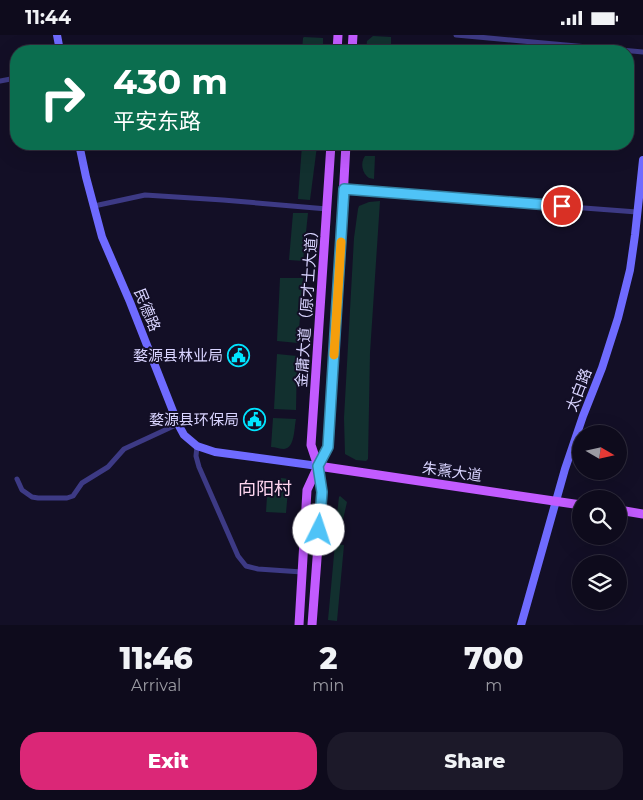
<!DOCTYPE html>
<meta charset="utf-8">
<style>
body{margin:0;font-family:Montserrat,"Noto Sans SC",sans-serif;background:#1c1929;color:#f1f3f6;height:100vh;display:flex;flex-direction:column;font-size:19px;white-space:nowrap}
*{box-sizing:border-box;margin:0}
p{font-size:16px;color:#9b9ba3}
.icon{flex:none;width:28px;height:28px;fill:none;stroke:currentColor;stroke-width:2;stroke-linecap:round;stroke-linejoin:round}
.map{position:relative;height:590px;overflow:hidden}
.panel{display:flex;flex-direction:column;background:#0e0b1c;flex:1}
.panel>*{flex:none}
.hud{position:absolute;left:10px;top:10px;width:624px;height:105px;border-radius:20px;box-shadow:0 5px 20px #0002,0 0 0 1px #2e2b3b;background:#0b6e4f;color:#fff;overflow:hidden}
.needle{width:32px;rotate:99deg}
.buttons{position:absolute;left:572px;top:390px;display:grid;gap:10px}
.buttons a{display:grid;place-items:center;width:55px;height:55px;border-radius:50%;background:#0e0b1c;box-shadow:0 5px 20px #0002,0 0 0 1px #2e2b3b;font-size:25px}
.pin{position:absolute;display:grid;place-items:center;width:42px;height:42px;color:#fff;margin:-21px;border:2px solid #fff;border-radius:50%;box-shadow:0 1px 5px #0007}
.me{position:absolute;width:55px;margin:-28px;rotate:4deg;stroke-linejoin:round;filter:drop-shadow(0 0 4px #0008)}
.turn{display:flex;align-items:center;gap:18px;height:105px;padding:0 20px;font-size:22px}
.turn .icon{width:65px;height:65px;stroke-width:2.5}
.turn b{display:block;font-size:35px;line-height:42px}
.eta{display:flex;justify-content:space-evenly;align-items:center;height:85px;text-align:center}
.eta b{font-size:30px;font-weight:800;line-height:35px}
.primary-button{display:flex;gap:10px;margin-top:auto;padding:10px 20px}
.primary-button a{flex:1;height:58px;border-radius:20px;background:#db2777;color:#fff;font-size:20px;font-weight:800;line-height:58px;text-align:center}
.primary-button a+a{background:#1c1929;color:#f1f3f6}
.status{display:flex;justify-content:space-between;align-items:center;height:35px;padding:0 25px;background:#0e0b1c;direction:ltr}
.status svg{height:14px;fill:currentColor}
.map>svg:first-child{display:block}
</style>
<div class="status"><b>11:44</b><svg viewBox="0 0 49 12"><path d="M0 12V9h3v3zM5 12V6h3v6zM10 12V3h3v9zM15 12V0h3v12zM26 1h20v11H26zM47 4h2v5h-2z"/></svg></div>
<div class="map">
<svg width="643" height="590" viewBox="0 0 643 590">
<rect width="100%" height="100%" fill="#130f26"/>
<!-- park -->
<g fill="#12302f">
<path d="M 373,1 L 391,2 L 391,16 L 366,16 L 367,6 Z"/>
<path d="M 304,2 L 323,3 L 323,16 L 302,16 L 303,3 Z"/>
<path d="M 302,110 L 317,111 L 310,165 L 298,164 Z"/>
<path d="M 365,121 L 375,121 L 374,144 L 369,143 C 362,138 360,128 365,121 Z"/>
<path d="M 380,166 L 370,318 L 368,424 L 366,426 L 356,425 L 345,419 L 344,383 L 354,203 L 358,174 L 359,171 L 369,167 Z"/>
<path d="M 293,178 L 308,178 L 303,226 L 289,225 Z"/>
<path d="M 280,243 L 303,243 L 298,308 L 277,306 Z"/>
<path d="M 277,319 L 297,321 L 296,375 L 274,374 Z"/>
<path d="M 273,383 L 296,384 C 294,393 295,413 284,414 C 280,414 275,412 271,412 Z"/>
<path d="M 281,443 L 289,444 L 286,478 L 266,477 L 268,445 L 279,447 Z"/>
<path d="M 340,461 L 347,467 L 342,489 L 336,488 L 339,462 Z"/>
<path d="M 335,509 L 344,510 L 337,586 L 328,585 Z"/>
</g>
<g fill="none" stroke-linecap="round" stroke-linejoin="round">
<!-- street -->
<g stroke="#3d3a85" stroke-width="5">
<path d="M 456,0 L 643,17"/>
<path d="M 0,46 L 16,43"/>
<path d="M 344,155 L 637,177"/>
<path d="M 94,171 L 145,160 L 223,165 L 327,174"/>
<path d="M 197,411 L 196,421 L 199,432 L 238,521 L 246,531 L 258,534 L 302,537"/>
<path d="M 17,444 L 22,455 L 32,462 L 38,463 L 67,463 L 73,461 L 82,448 L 108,432 L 124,414 L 178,389"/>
</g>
<!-- secondary -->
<g stroke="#6f6bff" stroke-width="8">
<path d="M 57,0 L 60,16"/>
<path d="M 79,109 L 86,142 L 102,202 L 130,267 L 178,389 L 184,400 L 197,411 L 215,417 L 318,431"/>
<path d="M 521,590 L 565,434 L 583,381 L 602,333 L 618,283 L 630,235 L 635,200 L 643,125"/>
</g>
<!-- primary -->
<g stroke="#c25bff" stroke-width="9">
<path d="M 337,16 L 338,0"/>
<path d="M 352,16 L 353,0"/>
<path d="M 318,431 L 581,470"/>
<path d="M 619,475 L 643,479"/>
<path d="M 299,590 L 307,455 L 318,431 L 311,410 L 331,109"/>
<path d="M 312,590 L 322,457 L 318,431 L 328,412 L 335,308 L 346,109"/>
</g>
</g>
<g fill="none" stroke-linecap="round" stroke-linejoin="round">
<defs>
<path id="route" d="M 319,495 L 322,457 L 318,431 L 328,412 L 344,154 L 562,171"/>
</defs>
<!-- route casing -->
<use href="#route" stroke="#337fa1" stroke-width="12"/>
<!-- route -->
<use href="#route" stroke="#4fc3f7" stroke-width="9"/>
<!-- slow -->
<path stroke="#f59e0b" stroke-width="9" d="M 334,320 L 341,207"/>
</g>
<!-- icons -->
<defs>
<symbol id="civic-ring" viewBox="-11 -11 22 22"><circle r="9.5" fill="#130f26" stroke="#00e5ff" stroke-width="1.5"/><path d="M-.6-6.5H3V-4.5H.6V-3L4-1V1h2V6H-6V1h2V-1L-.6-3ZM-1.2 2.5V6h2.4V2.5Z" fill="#00e5ff"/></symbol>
</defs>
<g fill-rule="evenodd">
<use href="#civic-ring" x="226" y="308" width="25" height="25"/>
<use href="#civic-ring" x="242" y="372" width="25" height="25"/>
</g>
<g text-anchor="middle" stroke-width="4" stroke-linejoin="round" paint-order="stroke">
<!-- street labels -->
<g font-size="15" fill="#d9d4ff" stroke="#130f26">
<text transform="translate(307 270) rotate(-86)" y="5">金庸大道（原才士大道）</text>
<text transform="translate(147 275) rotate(68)" y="5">民德路</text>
<text transform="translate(579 355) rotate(-69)" y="5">太白路</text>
<text transform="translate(452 437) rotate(8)" y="5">朱熹大道</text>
</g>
<!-- poi labels -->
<g font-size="15" fill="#d9d4ff" stroke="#130f26" text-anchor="end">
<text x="223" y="326">婺源县林业局</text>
<text x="239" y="390">婺源县环保局</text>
</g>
<!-- quarter labels -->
<g font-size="18" fill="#ffd6f0" stroke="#130f26">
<text x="265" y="460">向阳村</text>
</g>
</g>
</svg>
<div class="buttons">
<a><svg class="needle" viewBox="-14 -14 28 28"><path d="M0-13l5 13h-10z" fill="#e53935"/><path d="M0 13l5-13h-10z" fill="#9b9ba3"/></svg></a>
<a><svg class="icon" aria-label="search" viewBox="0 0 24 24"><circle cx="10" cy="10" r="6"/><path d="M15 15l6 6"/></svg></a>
<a><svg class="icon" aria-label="layers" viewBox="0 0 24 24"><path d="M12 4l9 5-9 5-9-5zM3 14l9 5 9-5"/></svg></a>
</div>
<div class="pin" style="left:562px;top:171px;background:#d93025"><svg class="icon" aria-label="arrive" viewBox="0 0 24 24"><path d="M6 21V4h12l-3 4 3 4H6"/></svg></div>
<svg class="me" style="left:319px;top:495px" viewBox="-20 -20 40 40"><circle r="19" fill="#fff"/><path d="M0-13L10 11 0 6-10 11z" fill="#4fc3f7"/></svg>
<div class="hud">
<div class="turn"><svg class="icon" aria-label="right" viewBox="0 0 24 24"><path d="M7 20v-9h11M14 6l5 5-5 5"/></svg><div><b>430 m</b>平安东路</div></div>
</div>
</div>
<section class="panel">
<div class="eta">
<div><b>11:46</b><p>Arrival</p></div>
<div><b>2</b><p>min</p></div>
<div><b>700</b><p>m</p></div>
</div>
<div class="primary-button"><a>Exit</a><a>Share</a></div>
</section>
